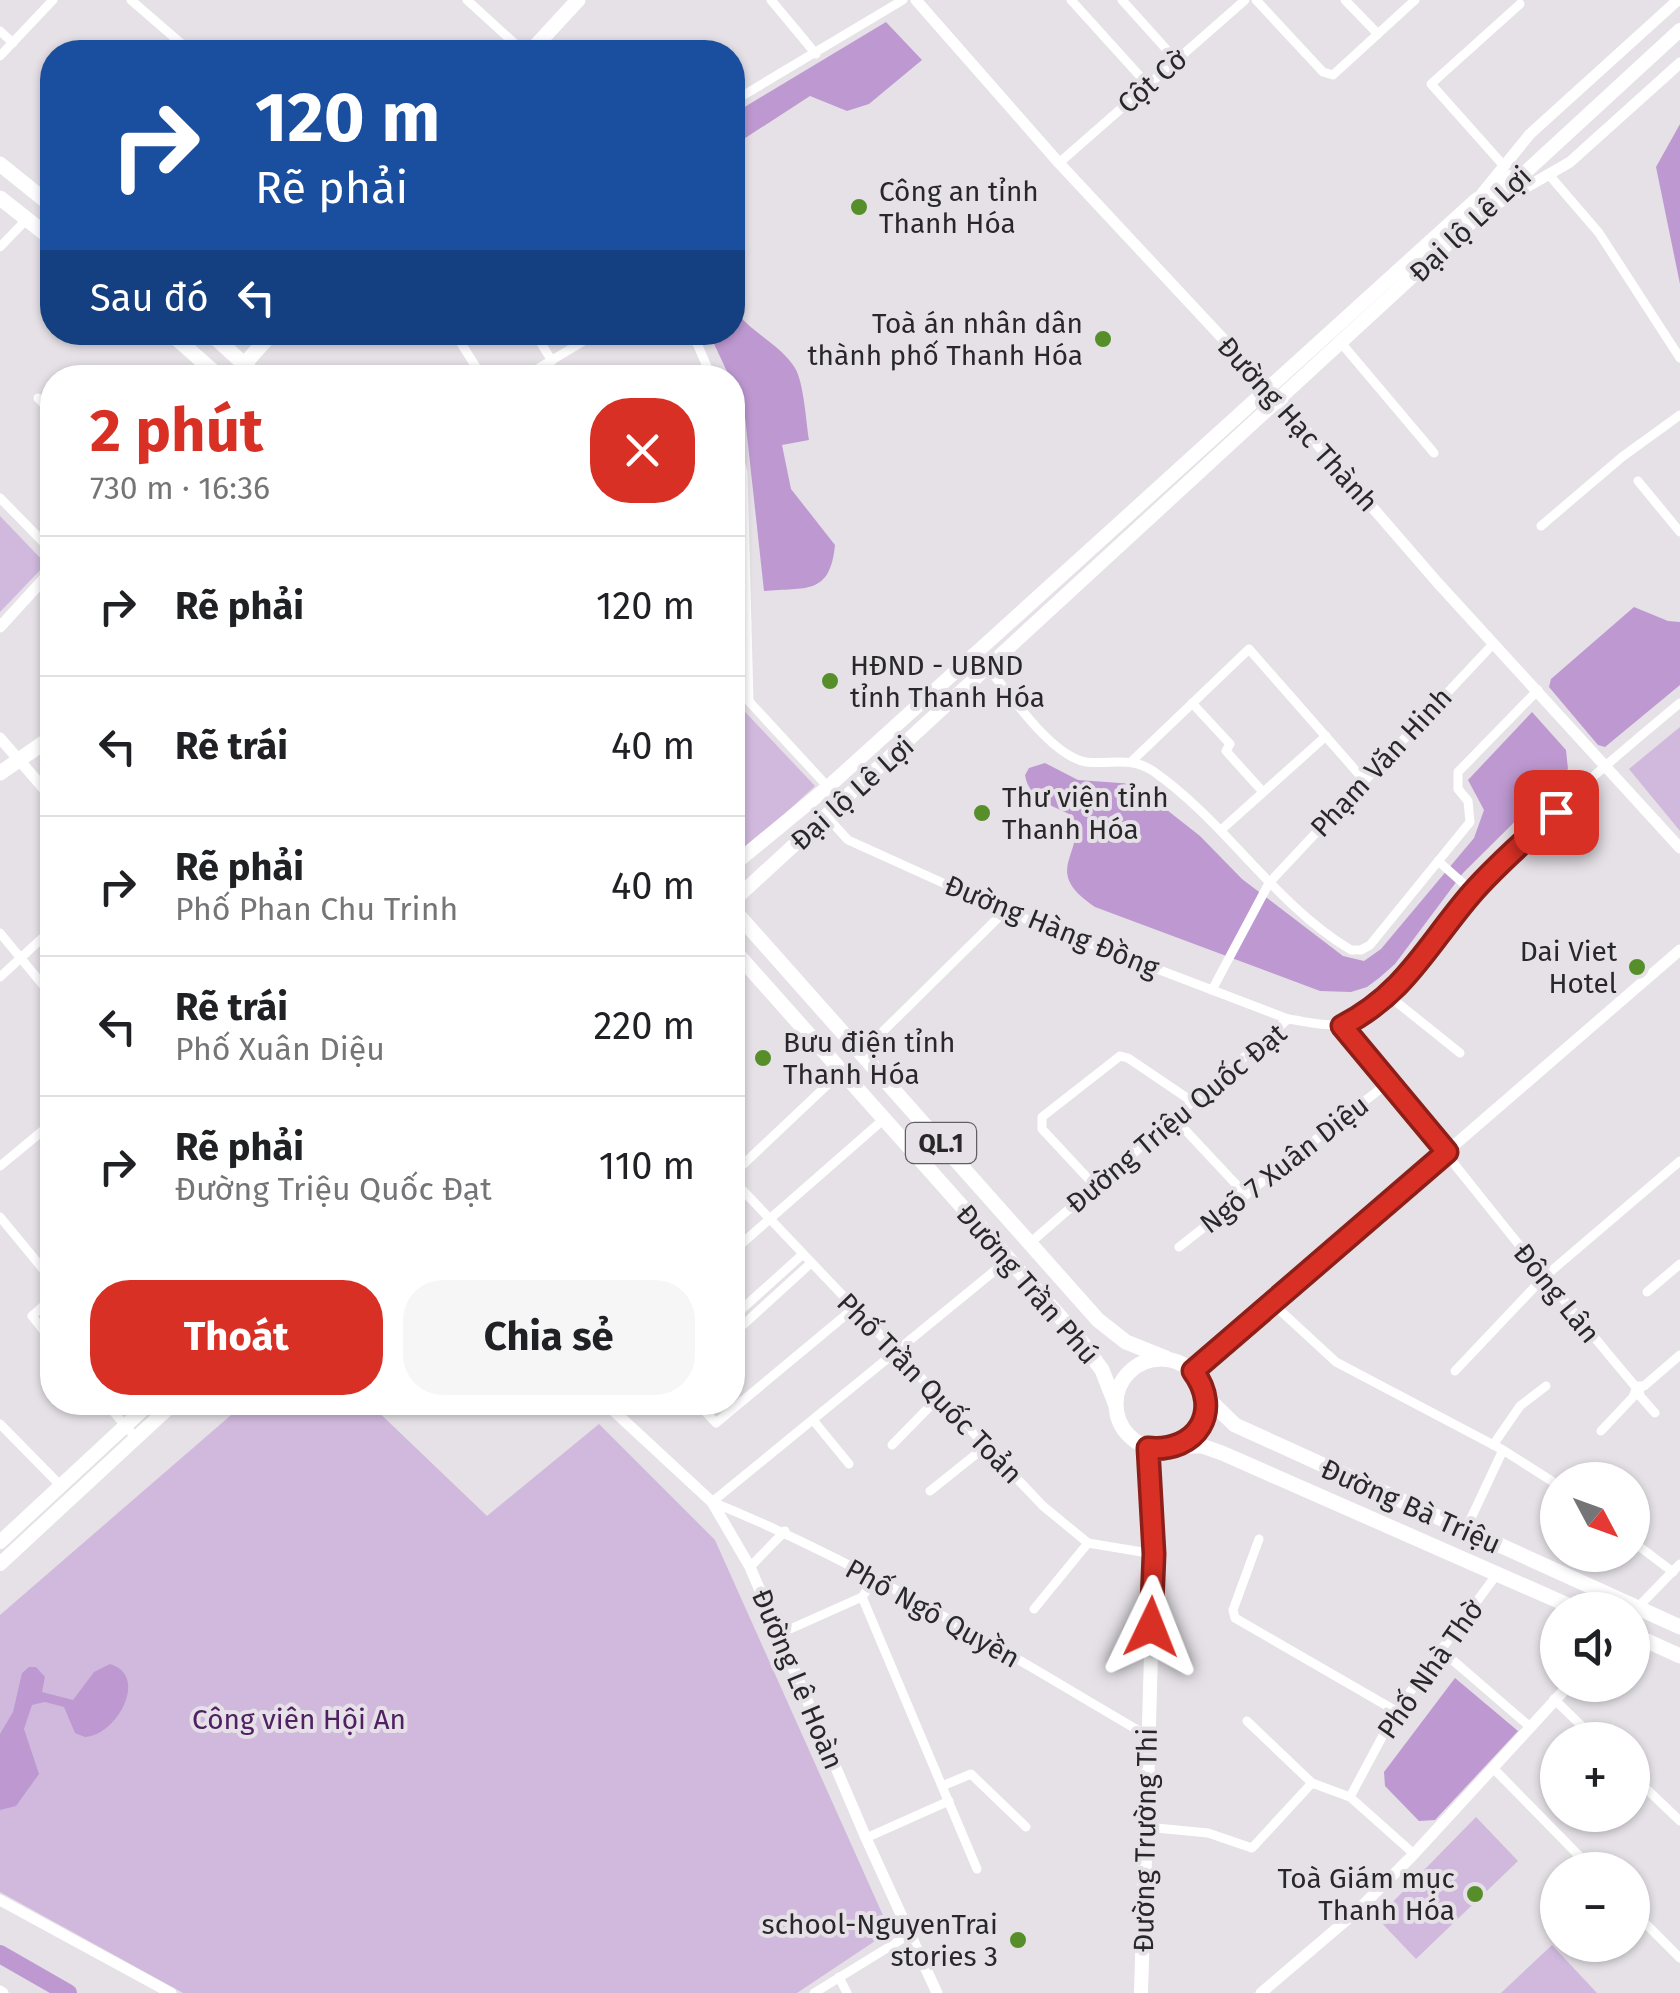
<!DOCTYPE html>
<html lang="vi">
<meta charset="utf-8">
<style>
body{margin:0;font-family:"Fira Sans",sans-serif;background:#f6f6f6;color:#202124;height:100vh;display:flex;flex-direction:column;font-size:38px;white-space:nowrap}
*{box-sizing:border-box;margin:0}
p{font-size:32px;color:#757577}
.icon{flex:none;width:55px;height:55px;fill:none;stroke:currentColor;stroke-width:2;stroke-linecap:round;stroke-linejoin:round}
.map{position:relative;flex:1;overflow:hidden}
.details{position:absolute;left:40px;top:365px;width:705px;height:1050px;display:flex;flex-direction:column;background:#fff;border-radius:40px;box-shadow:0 2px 8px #0004}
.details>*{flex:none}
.guide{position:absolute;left:40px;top:40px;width:705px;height:305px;border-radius:40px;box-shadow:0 2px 8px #0004;background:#1a4fa0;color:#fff;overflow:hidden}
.needle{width:65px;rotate:131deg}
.buttons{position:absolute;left:1540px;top:1462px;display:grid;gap:20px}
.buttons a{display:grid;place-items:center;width:110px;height:110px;border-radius:50%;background:#fff;box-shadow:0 2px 8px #0004;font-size:50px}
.pin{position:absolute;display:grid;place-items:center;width:85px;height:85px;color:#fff;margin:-42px;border-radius:20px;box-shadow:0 5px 15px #0006}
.me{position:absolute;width:110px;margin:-55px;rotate:2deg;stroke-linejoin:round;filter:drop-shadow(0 0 8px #0008)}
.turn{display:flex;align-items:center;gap:35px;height:210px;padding:0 50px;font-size:45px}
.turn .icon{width:130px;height:130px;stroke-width:2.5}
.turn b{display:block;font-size:70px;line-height:85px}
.then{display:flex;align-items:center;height:95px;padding:0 50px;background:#0003;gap:20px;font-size:38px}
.round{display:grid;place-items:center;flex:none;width:105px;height:105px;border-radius:40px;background:#f6f6f6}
.head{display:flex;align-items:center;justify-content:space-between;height:170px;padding:0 50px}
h1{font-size:60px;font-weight:700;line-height:75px;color:#d93025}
.cta{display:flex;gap:20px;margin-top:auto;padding:20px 50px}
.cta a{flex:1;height:115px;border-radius:40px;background:#d93025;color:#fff;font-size:40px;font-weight:700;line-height:115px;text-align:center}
.cta a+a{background:#f6f6f6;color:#202124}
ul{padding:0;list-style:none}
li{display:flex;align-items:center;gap:30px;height:140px;padding:0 50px;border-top:2px solid #e0e0e0}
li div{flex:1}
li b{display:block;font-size:38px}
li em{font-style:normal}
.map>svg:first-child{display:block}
</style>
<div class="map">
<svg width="1680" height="1993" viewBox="0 0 1680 1993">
<rect width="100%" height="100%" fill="#e5e1e7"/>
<!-- green -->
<g fill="#d0b9dd">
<path d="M 0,516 L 46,564 L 0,612 Z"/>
<path d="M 733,699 L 815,786 L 733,861 Z"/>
<path d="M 1680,727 L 1680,831 L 1629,769 Z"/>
<path d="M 245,1403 L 369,1403 L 487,1516 L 599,1424 L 715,1540 L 890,1931 L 797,1993 L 183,1993 L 0,1892 L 0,1615 Z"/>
<path d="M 1476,1817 L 1518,1861 L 1416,1959 L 1377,1918 Z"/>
<path d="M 1552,1945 L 1597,1993 L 1501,1993 Z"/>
</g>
<!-- water -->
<g fill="#be99d1">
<path d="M 886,22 L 922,60 L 869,104 L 847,111 L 810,96 L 733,146 L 733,114 Z"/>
<path d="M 1680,124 L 1680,284 L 1656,167 Z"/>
<path d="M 733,306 C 747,332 778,341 795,368 C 804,383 806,422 809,440 L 782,445 L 791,489 L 835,545 C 830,596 806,587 764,591 L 744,408 L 709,333 L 732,332 Z"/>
<path d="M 1634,607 L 1668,621 L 1680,622 L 1680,685 L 1605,747 L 1598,745 L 1549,687 L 1551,679 Z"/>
<path d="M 1532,712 L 1566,750 L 1568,769 L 1463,873 L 1395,964 L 1379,978 L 1367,987 L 1351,992 L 1320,991 L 1095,907 C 1039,870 1087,854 1073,816 C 1052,805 1029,800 1025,775 L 1029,768 L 1045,763 L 1078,780 L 1134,784 L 1200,836 L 1242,879 L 1343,956 L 1364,961 L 1381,949 L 1474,838 L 1484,810 L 1468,780 Z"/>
<path d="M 110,1664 C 150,1676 116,1736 85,1737 L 75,1733 L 64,1707 L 45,1702 L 32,1705 L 24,1729 L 39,1774 L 16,1806 L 0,1810 L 0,1734 L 13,1712 L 22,1673 L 29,1667 L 36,1667 L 45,1677 L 42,1692 L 73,1700 L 94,1672 Z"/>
<path d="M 1455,1678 L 1518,1731 L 1435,1820 L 1419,1821 L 1385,1786 L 1384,1772 Z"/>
</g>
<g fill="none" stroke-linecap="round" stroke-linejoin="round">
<!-- river -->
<path stroke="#be99d1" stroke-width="18" d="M 0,1954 L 68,1993"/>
<!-- minor -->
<g stroke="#fff" stroke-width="9">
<path d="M 131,0 L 191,52"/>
<path d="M 467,0 L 524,52"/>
<path d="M 771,0 L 816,54"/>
<path d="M 1071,0 L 1148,85"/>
<path d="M 1122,0 L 1176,60"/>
<path d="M 1256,0 L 1323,72 L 1333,75 L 1415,0"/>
<path d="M 1345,0 L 1378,34"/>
<path d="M 0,31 L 13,43"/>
<path d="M 0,56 L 53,0"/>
<path d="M 732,102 L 903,0"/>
<path d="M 1059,163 L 1245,0"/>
<path d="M 1504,166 L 1431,84 L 1520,4"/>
<path d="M 1550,176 L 1599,233 L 1680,358"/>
<path d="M 0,247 L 27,219"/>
<path d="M 454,332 L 483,378"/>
<path d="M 534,332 L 552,361"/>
<path d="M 692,332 L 712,378"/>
<path d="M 1342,344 L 1434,453"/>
<path d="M 522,378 L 599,332"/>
<path d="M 38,398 L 52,412"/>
<path d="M 732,432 L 743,472 L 749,701"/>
<path d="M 1638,481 L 1680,532"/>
<path d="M 0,498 L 52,551"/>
<path d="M 1541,526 L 1622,457 L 1680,415"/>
<path d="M 732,634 L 747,623"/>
<path d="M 988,668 C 1011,695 1051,756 1086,762 C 1110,765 1131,756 1153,771 C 1226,822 1274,904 1351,950 L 1361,950 L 1370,945 L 1470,822 L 1468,801 L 1458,789 L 1458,772 L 1538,690"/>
<path d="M 732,683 L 828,787"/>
<path d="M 1192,703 L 1230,744 L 1226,751 L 1263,792"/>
<path d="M 1132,761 L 1249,649 L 1364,780"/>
<path d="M 826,816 L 848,840 L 1005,911 L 1288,1019"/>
<path d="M 1221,830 L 1326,736"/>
<path d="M 1438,861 L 1473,892"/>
<path d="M 0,933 L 52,996"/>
<path d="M 0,977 L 52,929"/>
<path d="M 1212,990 L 1269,883 L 1494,643"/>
<path d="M 1389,996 L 1460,1053"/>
<path d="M 1342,1026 C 1441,1145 1535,1268 1635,1386 L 1644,1386 L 1680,1355"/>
<path d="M 861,1053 L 1005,911"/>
<path d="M 1174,1118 L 1246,1195"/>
<path d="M 0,1166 L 52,1123"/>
<path d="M 732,1175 L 842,1071"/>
<path d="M 732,1179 L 1043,1506 L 1088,1543 L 1154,1554"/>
<path d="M 1096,1187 L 1042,1129 L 1042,1117 L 1120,1056 L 1128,1058 L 1193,1102"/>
<path d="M 0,1217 L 52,1280"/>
<path d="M 1030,1243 L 1288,1019 C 1317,1023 1335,1031 1362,1016 C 1412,988 1437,931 1475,890 C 1538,822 1609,762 1680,703"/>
<path d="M 1179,1247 L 1389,1082"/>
<path d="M 732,1252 L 884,1119"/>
<path d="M 1009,1259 L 712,1502 C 864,1563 1006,1653 1148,1736"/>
<path d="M 1647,1292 L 1680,1264"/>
<path d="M 52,1298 L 32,1316 L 52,1341"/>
<path d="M 1271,1302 L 1336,1362 L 1503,1450 L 1558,1485"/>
<path d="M 732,1318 L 803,1254"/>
<path d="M 732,1335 L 811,1263"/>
<path d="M 1455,1371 L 1543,1278 L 1680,1161"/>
<path d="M 1639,1387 L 1640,1396 L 1655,1413"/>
<path d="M 105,1402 L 136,1438"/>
<path d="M 696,1402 L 716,1423 L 853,1309"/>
<path d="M 813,1420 L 849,1464"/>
<path d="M 0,1424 L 61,1486"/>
<path d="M 1601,1431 L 1633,1397 L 1637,1387"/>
<path d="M 892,1445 L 938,1398"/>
<path d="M 1493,1445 L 1520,1406 L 1546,1386"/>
<path d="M 930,1491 L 985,1447"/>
<path d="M 1465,1531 L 1503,1450"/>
<path d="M 1259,1539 L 1233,1610 L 1235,1618 L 1396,1711"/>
<path d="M 1632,1541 L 1673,1572"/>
<path d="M 750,1567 L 785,1531"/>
<path d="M 862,1597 L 977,1869"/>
<path d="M 1638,1607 L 1680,1564"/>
<path d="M 1034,1609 L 1088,1543"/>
<path d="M 779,1634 L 862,1597 L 874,1580"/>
<path d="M 1442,1651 L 1529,1726"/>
<path d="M 1554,1699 L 1596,1740"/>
<path d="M 1247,1721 L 1312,1783"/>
<path d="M 1493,1768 L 1593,1870"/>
<path d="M 1632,1775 L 1680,1821"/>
<path d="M 942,1786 L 971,1774 L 1026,1827"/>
<path d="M 1146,1827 L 1208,1833 L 1252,1848 L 1312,1783 L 1350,1797"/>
<path d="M 866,1838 L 949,1801"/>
<path d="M 1414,1854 L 1350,1797 L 1396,1711 L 1497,1574"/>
<path d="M 1632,1910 L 1680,1958"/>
<path d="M 839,1977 L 847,1993"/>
<path d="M 814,1993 L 910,1934"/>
</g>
<!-- tertiary -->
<g stroke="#fff" stroke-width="11">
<path d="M 916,0 L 1059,163 L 1269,388 L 1437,582 L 1680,848"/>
<path d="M 1482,193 L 1530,134 L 1678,0"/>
<path d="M 1492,207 L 1570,162 L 1680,63"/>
<path d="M 0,627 L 52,570"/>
<path d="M 0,738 L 52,798"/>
<path d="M 1193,1371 L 1680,950"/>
<path d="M 604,1402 L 712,1502 L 750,1567 L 866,1838 L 937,1993"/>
<path d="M 0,1900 L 171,1993"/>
<path d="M 0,1991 L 3,1993"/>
<path d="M 1261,1993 L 1356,1912 L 1414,1854 L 1569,1685"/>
</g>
<!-- secondary -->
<g stroke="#fff" stroke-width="14">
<path d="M 732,866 L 828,787 L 1476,200 L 1510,177"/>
<path d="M 732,902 L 1680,30"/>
<path d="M 0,1542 L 151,1402"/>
<path d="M 0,1564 L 175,1402"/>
<path d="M 1141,1993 L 1154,1554 L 1148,1448"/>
</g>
<!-- trunk -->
<g stroke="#fff" stroke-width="15">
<path d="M 530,52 L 578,0"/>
<path d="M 0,164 L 52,206"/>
<path d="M 0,198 L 52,239"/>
<path d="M 169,332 L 221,378"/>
<path d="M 209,332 L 259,378"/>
<path d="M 232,378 L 273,332"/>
<path d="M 0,773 L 52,737"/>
<path d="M 732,908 L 1098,1320 L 1126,1342 L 1166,1358"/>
<path d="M 732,948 L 1078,1337 L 1102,1370 L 1115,1403"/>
<circle cx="1161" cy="1404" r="45"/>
<path d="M 1206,1397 L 1235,1425 L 1680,1627"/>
<path d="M 1178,1446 L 1202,1446 L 1222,1453 L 1579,1610"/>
<path d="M 1632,1634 L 1680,1656"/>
</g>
</g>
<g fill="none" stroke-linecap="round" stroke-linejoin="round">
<defs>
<path id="route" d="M 1151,1627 L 1154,1554 L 1148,1448 C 1197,1453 1223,1411 1193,1371 L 1447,1152 L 1342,1026 C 1406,993 1427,945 1472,893 C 1497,864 1528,838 1556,812"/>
</defs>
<!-- route casing -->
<use href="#route" stroke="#8d1f18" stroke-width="25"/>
<!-- route -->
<use href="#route" stroke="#d93025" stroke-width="18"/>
</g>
<!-- markers -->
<g fill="#568e2a" stroke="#e5e1e7" stroke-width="4">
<circle cx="859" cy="207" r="10"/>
<circle cx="1103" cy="339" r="10"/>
<circle cx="830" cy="681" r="10"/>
<circle cx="982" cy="813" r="10"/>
<circle cx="1637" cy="967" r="10"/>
<circle cx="763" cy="1058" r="10"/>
<circle cx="1475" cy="1894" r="10"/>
<circle cx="1018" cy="1940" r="10"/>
</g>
<g text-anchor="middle" stroke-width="8" stroke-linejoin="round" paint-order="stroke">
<!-- shield labels -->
<rect fill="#e5e1e7" stroke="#615f63" stroke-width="2.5" x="906" y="1123" width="70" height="40" rx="8"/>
<g font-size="25" font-weight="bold" fill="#29272a">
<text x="941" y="1152">QL.1</text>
</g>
<!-- street labels -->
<g font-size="28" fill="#29272a" stroke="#e5e1e7">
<text transform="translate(1152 81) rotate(-41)" y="10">Cột Cờ</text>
<text transform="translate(1470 224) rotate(-43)" y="10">Đại lộ Lê Lợi</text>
<text transform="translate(1298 424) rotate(48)" y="10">Đường Hạc Thành</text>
<text transform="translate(1381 762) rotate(-47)" y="10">Phạm Văn Hinh</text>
<text transform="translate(852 793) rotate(-42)" y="10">Đại lộ Lê Lợi</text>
<text transform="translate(1052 926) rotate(22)" y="10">Đường Hàng Đồng</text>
<text transform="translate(1176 1118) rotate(-40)" y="10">Đường Triệu Quốc Đạt</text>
<text transform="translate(1284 1164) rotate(-38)" y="10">Ngõ 7 Xuân Diệu</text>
<text transform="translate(1028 1284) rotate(49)" y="10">Đường Trần Phú</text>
<text transform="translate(1557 1293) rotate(51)" y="10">Đông Lân</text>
<text transform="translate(930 1388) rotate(46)" y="10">Phố Trần Quốc Toản</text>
<text transform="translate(1411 1506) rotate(24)" y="10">Đường Bà Triệu</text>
<text transform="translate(933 1613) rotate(29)" y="10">Phố Ngô Quyền</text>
<text transform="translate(1430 1669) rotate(-55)" y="10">Phố Nhà Thờ</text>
<text transform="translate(798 1679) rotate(67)" y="10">Đường Lê Hoàn</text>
<text transform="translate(1145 1840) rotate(-89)" y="10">Đường Trường Thi</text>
</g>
<!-- poi labels -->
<g font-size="28" fill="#29272a" stroke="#e5e1e7" text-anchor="start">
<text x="879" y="201">Công an tỉnh<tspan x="879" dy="32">Thanh Hóa</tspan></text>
<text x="1083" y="333" text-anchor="end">Toà án nhân dân<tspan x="1083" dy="32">thành phố Thanh Hóa</tspan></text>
<text x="850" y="675">HĐND - UBND<tspan x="850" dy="32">tỉnh Thanh Hóa</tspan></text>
<text x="1002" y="807">Thư viện tỉnh<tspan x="1002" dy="32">Thanh Hóa</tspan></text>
<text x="1617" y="961" text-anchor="end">Dai Viet<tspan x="1617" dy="32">Hotel</tspan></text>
<text x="783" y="1052">Bưu điện tỉnh<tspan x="783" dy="32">Thanh Hóa</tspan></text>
<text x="1455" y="1888" text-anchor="end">Toà Giám mục<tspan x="1455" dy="32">Thanh Hóa</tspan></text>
<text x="998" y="1934" text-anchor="end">school-NguyenTrai<tspan x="998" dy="32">stories 3</tspan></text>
</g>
<!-- park labels -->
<g font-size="28" fill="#4f2063" stroke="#e5e1e7">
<text x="299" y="1729">Công viên Hội An</text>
</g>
</g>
</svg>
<div class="buttons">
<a><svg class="needle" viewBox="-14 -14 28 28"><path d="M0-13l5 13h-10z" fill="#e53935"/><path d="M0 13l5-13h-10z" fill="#757577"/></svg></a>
<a><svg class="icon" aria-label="sound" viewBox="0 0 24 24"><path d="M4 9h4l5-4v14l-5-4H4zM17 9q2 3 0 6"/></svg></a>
<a>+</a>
<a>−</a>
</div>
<div class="pin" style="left:1556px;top:812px;background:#d93025"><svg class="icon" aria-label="arrive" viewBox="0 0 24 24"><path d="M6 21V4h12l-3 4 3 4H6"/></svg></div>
<svg class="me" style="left:1151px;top:1627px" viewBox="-20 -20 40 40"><path d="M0-17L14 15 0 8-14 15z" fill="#d93025" stroke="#fff" stroke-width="4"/></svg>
<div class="guide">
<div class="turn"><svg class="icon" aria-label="right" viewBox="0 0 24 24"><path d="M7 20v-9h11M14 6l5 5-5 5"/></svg><div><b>120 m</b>Rẽ phải</div></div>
<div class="then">Sau đó<svg class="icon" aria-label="left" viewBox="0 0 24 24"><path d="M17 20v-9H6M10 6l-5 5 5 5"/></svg></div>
</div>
<section class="details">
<div class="head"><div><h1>2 phút</h1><p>730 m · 16:36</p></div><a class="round" style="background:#d93025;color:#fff"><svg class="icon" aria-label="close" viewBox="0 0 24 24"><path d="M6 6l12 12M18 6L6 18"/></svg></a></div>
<ul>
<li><svg class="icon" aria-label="right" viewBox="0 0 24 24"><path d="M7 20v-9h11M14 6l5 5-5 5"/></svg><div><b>Rẽ phải</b></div><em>120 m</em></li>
<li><svg class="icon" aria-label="left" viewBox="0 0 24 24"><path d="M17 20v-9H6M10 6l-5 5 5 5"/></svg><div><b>Rẽ trái</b></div><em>40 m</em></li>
<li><svg class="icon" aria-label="right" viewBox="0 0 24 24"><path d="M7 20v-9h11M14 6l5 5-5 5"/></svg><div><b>Rẽ phải</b><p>Phố Phan Chu Trinh</p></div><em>40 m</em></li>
<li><svg class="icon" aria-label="left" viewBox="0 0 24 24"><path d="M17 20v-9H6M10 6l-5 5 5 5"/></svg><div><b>Rẽ trái</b><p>Phố Xuân Diệu</p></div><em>220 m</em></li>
<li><svg class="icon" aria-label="right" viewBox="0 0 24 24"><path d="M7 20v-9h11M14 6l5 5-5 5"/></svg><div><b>Rẽ phải</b><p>Đường Triệu Quốc Đạt</p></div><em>110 m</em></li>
</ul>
<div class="cta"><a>Thoát</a><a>Chia sẻ</a></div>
</section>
</div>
